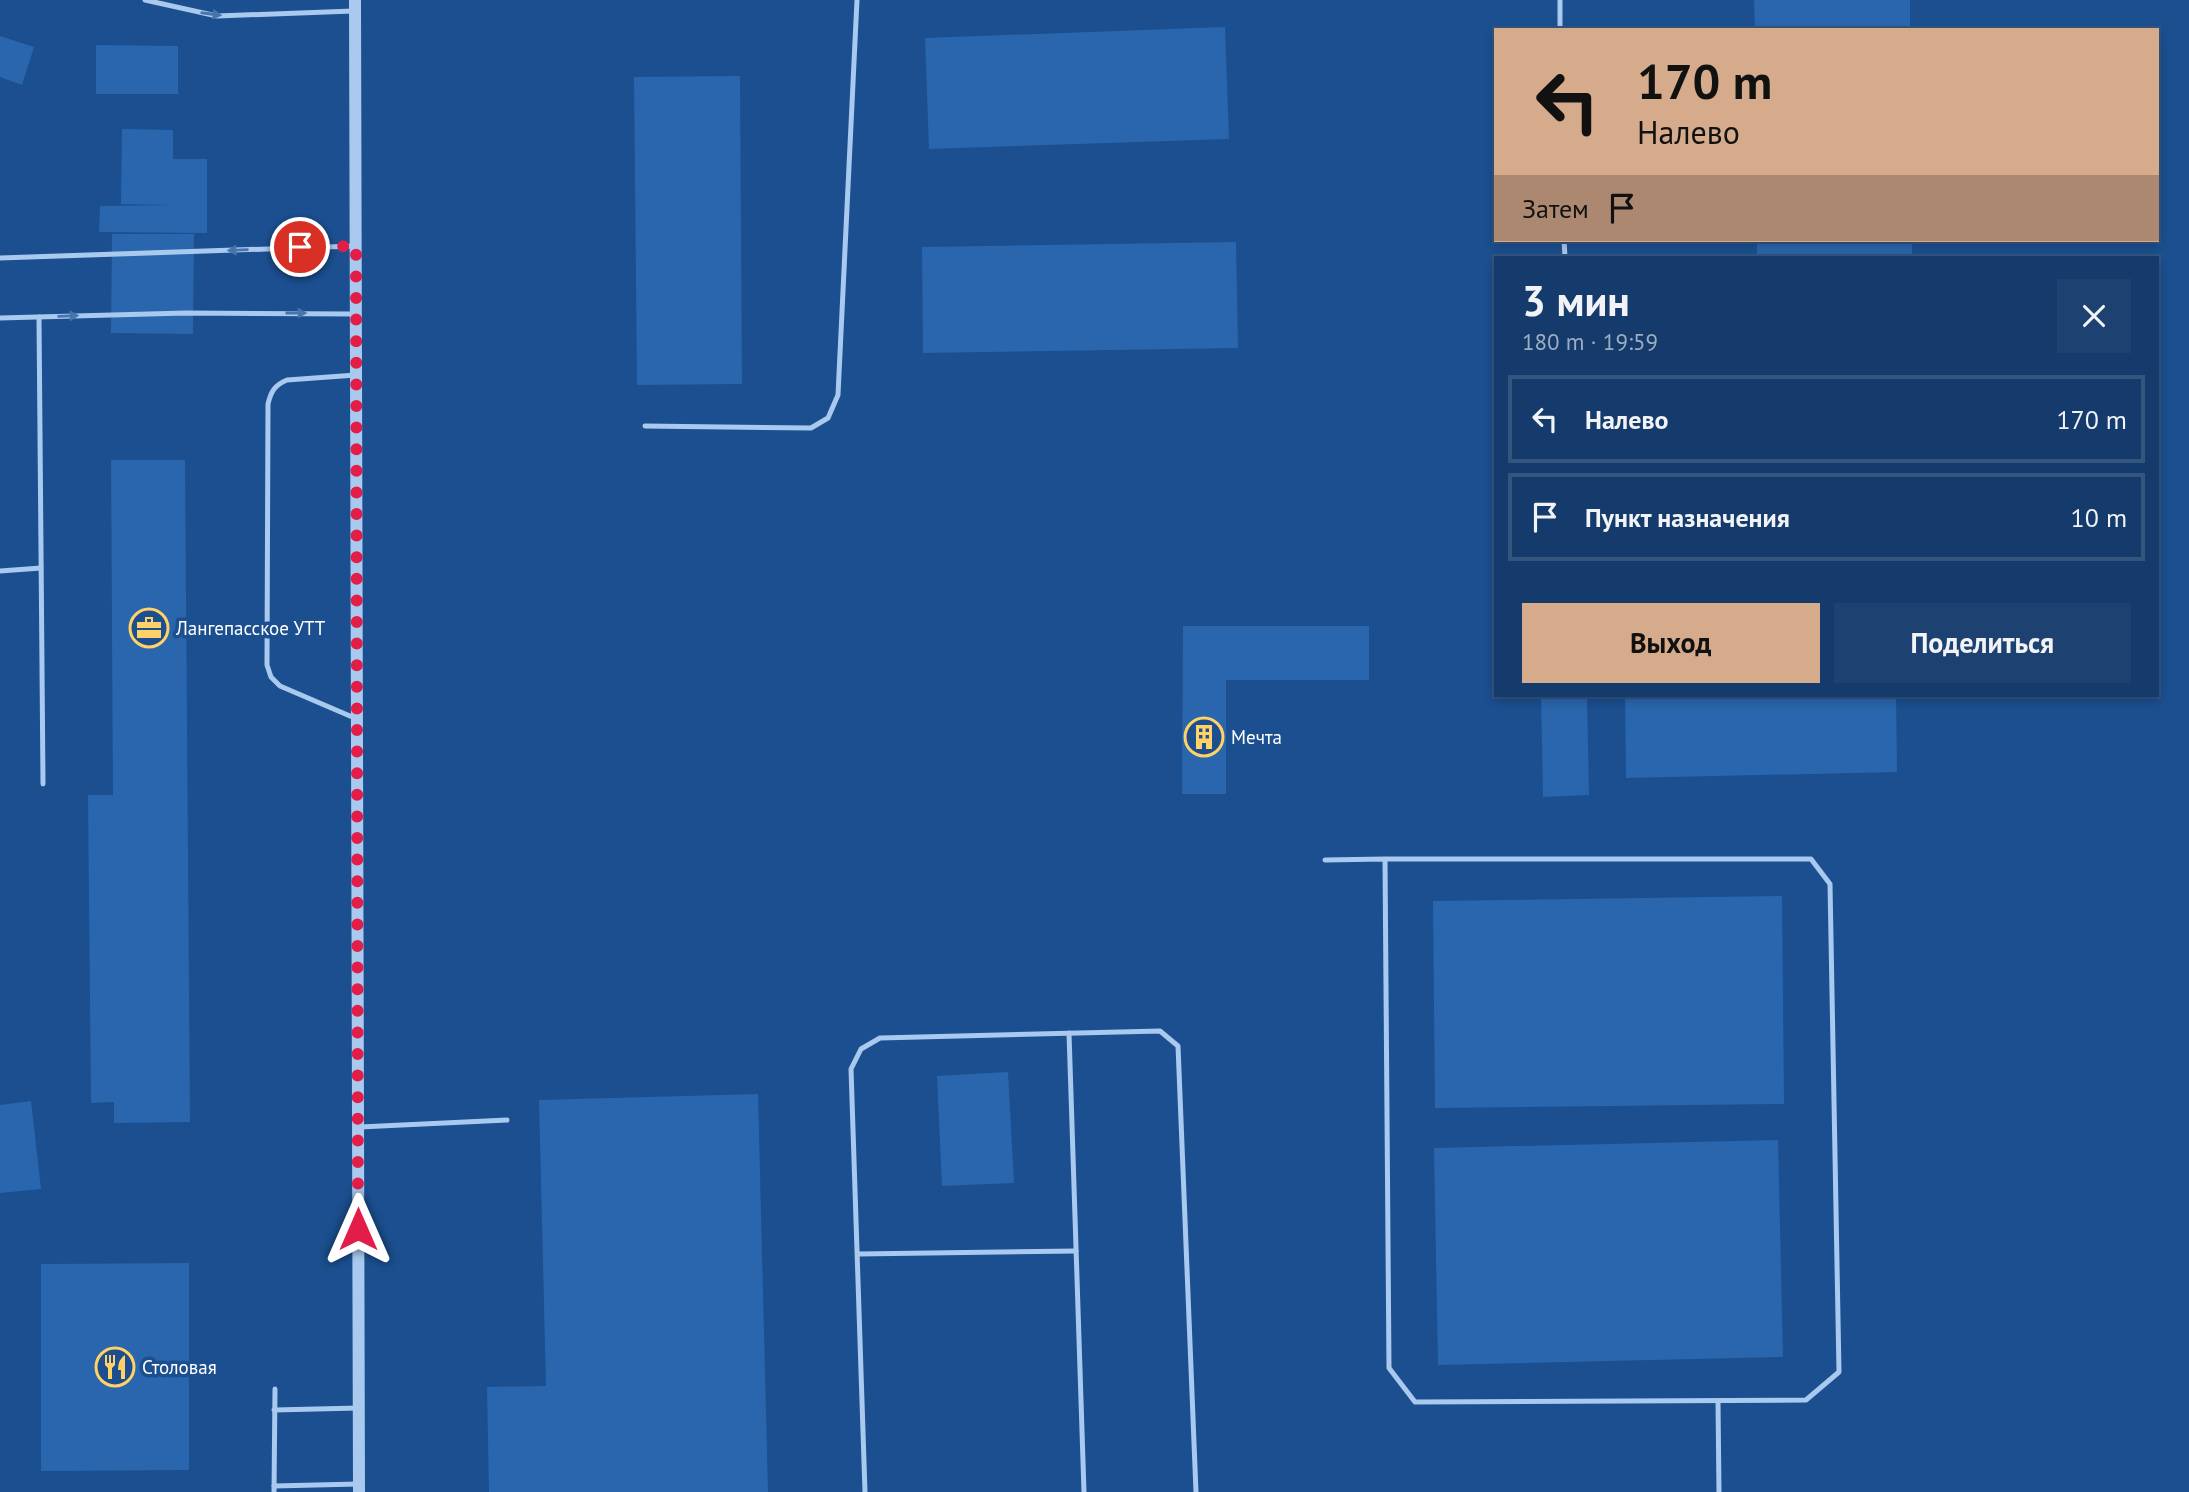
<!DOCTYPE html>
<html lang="ru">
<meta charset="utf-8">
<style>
body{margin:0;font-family:"PT Sans",sans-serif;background:#1d4271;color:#f1f3f6;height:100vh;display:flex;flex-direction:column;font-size:26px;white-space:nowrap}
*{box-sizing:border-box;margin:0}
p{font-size:23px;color:#9dadc1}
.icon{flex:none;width:38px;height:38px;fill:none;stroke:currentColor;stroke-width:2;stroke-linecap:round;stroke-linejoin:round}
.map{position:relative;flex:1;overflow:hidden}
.panel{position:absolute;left:1494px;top:256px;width:665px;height:441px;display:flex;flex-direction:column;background:#143b6b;border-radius:0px;box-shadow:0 4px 10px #0003,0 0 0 2px #33557e}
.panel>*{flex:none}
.top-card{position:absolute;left:1494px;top:28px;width:665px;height:214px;border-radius:0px;box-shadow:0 4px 10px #0003,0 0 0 2px #33557e;background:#d6ab8b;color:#111;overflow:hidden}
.pin{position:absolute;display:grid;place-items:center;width:60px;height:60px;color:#fff;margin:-30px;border:4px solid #fff;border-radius:50%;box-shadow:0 2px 7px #0007}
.me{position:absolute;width:77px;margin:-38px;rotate:0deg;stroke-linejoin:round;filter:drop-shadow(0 0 5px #0008)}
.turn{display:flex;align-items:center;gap:24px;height:147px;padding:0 28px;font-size:32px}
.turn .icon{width:91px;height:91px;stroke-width:2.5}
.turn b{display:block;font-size:49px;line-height:60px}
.then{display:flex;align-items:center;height:66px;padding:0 28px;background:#0003;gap:14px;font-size:26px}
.round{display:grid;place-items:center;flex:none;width:74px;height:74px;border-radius:0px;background:#1d4271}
.headline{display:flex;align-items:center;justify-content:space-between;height:119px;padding:0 28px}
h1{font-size:42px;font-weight:800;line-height:52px}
.button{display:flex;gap:14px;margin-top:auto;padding:14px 28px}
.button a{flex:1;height:80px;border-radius:0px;background:#d6ab8b;color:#111;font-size:28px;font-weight:800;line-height:80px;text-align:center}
.button a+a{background:#1d4271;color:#f1f3f6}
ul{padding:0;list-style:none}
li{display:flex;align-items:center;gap:21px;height:88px;margin:0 14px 10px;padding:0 14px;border:4px solid #33557e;border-radius:0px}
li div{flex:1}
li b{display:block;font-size:26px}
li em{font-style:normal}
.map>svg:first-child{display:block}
</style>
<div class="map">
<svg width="2189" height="1492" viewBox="0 0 2189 1492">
<rect width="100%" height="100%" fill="#1b4f8f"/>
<!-- building -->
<g fill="#2a66ad">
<path d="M 1754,0 L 1910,0 L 1910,30 L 1755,30 Z"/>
<path d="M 1225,27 L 1229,139 L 929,149 L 925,38 Z"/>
<path d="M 0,36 L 34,47 L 22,85 L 0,77 Z"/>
<path d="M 96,45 L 178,46 L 178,94 L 96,94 Z"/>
<path d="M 740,76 L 742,384 L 637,385 L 634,77 Z"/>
<path d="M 122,129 L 173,130 L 173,159 L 207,159 L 207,233 L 99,232 L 100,206 L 173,205 L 121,204 Z"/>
<path d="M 112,234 L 194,234 L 193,334 L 111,333 Z"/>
<rect x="1757" y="240" width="155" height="17"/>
<path d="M 1236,242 L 1238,348 L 923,353 L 922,247 Z"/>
<path d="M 111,460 L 185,460 L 190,1122 L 114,1123 L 114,1102 L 91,1103 L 88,795 L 113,795 Z"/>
<path d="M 1183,626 L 1369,626 L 1369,680 L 1226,680 L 1226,794 L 1182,794 Z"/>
<path d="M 1541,695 L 1587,695 L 1589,795 L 1543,797 Z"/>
<path d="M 1625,695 L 1896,695 L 1897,772 L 1626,778 Z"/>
<path d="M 1782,896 L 1784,1104 L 1435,1108 L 1433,901 Z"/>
<path d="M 1008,1072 L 1014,1183 L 942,1186 L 937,1076 Z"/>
<path d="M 758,1094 L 768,1492 L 489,1492 L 487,1387 L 546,1386 L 539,1100 Z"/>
<path d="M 31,1101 L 41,1189 L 0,1193 L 0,1105 Z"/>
<path d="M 1778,1140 L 1783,1357 L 1438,1365 L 1434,1148 Z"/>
<path d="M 189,1263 L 189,1470 L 41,1471 L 41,1264 Z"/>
</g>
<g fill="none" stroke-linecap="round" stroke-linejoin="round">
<!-- service -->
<g stroke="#a9c9ee" stroke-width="5">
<path d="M 145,0 L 217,16 L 353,11"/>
<path d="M 1560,0 L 1560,30"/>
<path d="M 1564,240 L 1565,257"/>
<path d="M 0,258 L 356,246"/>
<path d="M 39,317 L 43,784"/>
<path d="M 0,318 L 186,313 L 354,314"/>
<path d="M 356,375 L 287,380 C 275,385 271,391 268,404 L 267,665 L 271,677 L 280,686 L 357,719"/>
<path d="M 645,426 L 811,428 L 828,418 L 838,395 L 857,0"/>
<path d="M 0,571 L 41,568"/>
<path d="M 1325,860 L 1385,859 L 1811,859 L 1830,884 L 1839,1372 L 1806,1400 L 1415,1402 L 1389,1368 L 1385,859"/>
<path d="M 1069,1033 L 1084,1492"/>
<path d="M 360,1127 L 507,1120"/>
<path d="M 858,1254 L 1076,1251"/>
<path d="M 1718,1401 L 1719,1492"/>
<path d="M 274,1410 L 359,1408"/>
<path d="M 274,1486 L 358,1484"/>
<path d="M 274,1492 L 275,1389"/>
<path d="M 865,1492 L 851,1069 L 861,1049 L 880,1038 L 1160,1031 L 1178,1046 L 1196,1492"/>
</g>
<!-- tertiary -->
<path stroke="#a9c9ee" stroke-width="12" d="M 355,0 L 359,1492"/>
</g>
<!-- one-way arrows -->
<defs><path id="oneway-solid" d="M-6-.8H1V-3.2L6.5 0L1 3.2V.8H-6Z" transform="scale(1.75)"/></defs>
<g fill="#4674ac">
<use href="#oneway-solid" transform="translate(211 14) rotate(8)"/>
<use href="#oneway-solid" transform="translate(238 250) rotate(178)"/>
<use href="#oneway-solid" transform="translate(296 313)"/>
<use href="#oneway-solid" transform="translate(68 316) rotate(-2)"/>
</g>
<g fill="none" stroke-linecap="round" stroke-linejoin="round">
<!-- route -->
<path stroke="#e11d48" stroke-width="12" stroke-dasharray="0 21.6" d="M 300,247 L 356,246 L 358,1229"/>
</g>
<!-- icons -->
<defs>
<symbol id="office-ring" viewBox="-11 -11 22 22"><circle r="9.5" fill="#1b4f8f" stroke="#ffd166" stroke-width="1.5"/><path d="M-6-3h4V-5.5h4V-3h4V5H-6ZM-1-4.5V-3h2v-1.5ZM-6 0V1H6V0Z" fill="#ffd166"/></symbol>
<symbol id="building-ring" viewBox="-11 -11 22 22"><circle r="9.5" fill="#1b4f8f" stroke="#ffd166" stroke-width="1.5"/><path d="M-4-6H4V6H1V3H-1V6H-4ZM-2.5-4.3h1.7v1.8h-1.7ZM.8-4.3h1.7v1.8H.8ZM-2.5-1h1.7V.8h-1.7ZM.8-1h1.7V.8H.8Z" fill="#ffd166"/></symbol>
<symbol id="restaurant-ring" viewBox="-11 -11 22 22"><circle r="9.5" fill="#1b4f8f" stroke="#ffd166" stroke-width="1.5"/><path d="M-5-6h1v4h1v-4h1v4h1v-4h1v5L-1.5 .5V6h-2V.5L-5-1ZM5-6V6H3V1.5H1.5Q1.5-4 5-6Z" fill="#ffd166"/></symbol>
</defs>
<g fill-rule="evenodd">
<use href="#office-ring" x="127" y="606" width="44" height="44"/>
<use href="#building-ring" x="1182" y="715" width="44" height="44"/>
<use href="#restaurant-ring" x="93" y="1345" width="44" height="44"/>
</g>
<g text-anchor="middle" stroke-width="7" stroke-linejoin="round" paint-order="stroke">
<!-- poi labels -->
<g font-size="19" fill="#fff" stroke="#1b4f8f" text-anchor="start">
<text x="176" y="635">Лангепасское УТТ</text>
<text x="1231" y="744">Мечта</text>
<text x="142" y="1374">Столовая</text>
</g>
</g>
</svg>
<div class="pin" style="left:300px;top:247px;background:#d93025"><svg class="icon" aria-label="arrive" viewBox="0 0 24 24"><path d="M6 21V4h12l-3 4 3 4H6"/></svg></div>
<svg class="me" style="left:358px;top:1229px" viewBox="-20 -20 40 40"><path d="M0-17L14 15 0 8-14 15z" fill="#e11d48" stroke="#fff" stroke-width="4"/></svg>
<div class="top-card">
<div class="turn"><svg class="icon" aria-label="left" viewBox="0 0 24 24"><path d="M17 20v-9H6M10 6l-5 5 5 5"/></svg><div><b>170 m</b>Налево</div></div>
<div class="then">Затем<svg class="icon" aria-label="arrive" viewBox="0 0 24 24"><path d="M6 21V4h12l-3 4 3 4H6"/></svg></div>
</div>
<section class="panel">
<div class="headline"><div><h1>3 мин</h1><p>180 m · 19:59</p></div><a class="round"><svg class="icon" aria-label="close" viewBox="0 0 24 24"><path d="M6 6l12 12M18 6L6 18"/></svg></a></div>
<ul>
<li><svg class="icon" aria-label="left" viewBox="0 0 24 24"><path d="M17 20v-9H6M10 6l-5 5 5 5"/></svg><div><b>Налево</b></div><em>170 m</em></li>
<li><svg class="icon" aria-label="arrive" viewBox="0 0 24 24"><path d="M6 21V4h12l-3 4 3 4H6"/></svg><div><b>Пункт назначения</b></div><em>10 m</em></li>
</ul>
<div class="button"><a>Выход</a><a>Поделиться</a></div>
</section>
</div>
